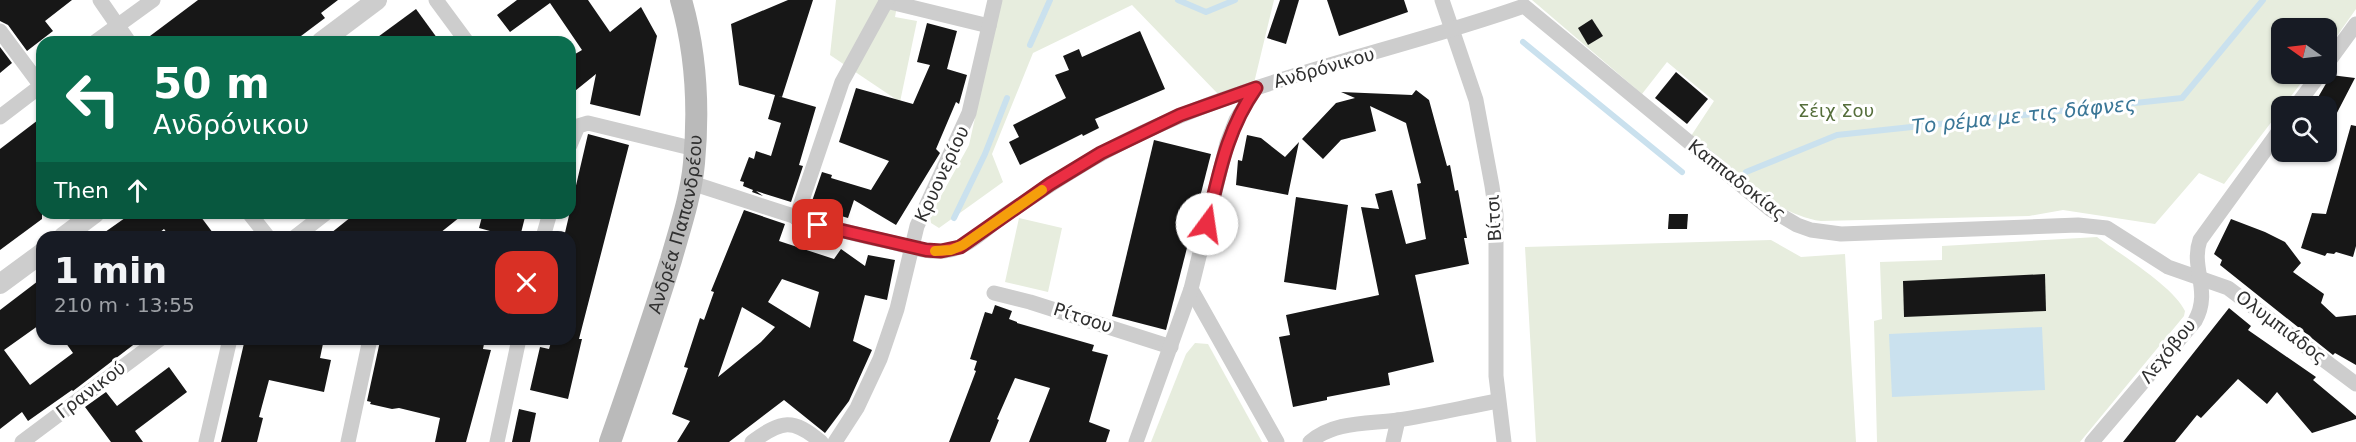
<!DOCTYPE html>
<meta charset="utf-8">
<style>
body{margin:0;font-family:"DejaVu Sans",sans-serif;background:#20242c;color:#f1f3f6;height:100vh;display:flex;flex-direction:column;font-size:22px;white-space:nowrap}
*{box-sizing:border-box;margin:0}
p{font-size:20px;color:#9ea1a6}
.icon{flex:none;width:33px;height:33px;fill:none;stroke:currentColor;stroke-width:2;stroke-linecap:round;stroke-linejoin:round}
.map{position:relative;flex:1;overflow:hidden}
.drawer{position:absolute;left:36px;top:231px;width:540px;height:114px;display:flex;flex-direction:column;background:#171b24;border-radius:18px;box-shadow:0 2px 4px #0004}
.drawer>*{flex:none}
.hud{position:absolute;left:36px;top:36px;width:540px;height:183px;border-radius:18px;box-shadow:0 2px 4px #0004;background:#0b6e4f;color:#fff;overflow:hidden}
.needle{width:39px;rotate:284deg}
.buttons{position:absolute;left:2271px;top:18px;display:grid;gap:12px}
.buttons a{display:grid;place-items:center;width:66px;height:66px;border-radius:12px;background:#171b24;box-shadow:0 2px 4px #0004;font-size:30px}
.pin{position:absolute;display:grid;place-items:center;width:51px;height:51px;color:#fff;margin:-26px;border-radius:12px;box-shadow:0 3px 9px #0006}
.me{position:absolute;width:66px;margin:-33px;rotate:14deg;stroke-linejoin:round;filter:drop-shadow(0 0 4px #0008)}
.turn{display:flex;align-items:center;gap:21px;height:126px;padding:0 18px;font-size:27px}
.turn .icon{width:78px;height:78px;stroke-width:2.5}
.turn b{display:block;font-size:42px;line-height:51px}
.then{display:flex;align-items:center;height:57px;padding:0 18px;background:#0003;gap:12px;font-size:22px}
.round{display:grid;place-items:center;flex:none;width:63px;height:63px;border-radius:18px;background:#20242c}
.overview{display:flex;align-items:center;justify-content:space-between;height:102px;padding:0 18px}
h1{font-size:36px;font-weight:700;line-height:45px}
.map>svg:first-child{display:block}
</style>
<div class="map">
<svg width="2356" height="442" viewBox="0 0 2356 442">
<rect width="100%" height="100%" fill="#fff"/>
<!-- green -->
<g fill="#e7edde">
<path d="M 836,0 L 898,0 L 895,17 L 917,21 L 900,102 L 830,55 Z"/>
<path d="M 1001,0 L 1274,0 L 1254,83 L 1218,94 L 1132,5 L 1033,53 L 992,154 L 1003,182 L 939,228 L 931,223 L 930,216 L 969,145 Z"/>
<path d="M 1532,0 L 2356,0 L 2356,9 L 2327,50 L 2326,28 L 2282,28 L 2282,74 L 2308,74 L 2224,184 L 2199,173 L 2155,224 L 2063,210 L 2029,216 L 1821,221 C 1772,214 1729,167 1691,136 L 1714,101 L 1667,62 L 1642,94 Z"/>
<path d="M 1019,218 L 1062,228 L 1048,292 L 1005,282 Z"/>
<path d="M 2097,237 C 2120,254 2174,287 2185,311 L 2184,316 L 2080,442 L 1877,442 L 1874,321 L 1882,319 L 1880,262 L 1942,260 L 1942,246 Z"/>
<path d="M 1771,240 L 1801,257 L 1845,254 L 1856,442 L 1536,442 L 1525,247 Z"/>
<path d="M 1195,343 L 1208,344 L 1262,442 L 1151,442 L 1186,354 Z"/>
</g>
<!-- water -->
<path fill="#cae1ee" d="M 2042,327 L 2045,390 L 1892,397 L 1889,334 Z"/>
<g fill="none" stroke-linecap="round" stroke-linejoin="round">
<!-- stream -->
<g stroke="#cae1ee" stroke-width="6">
<path d="M 1178,0 L 1206,12 L 1235,0"/>
<path d="M 1523,42 L 1682,172"/>
<path d="M 1030,45 L 1050,0"/>
<path d="M 1746,172 L 1837,135 L 2182,98 L 2263,0"/>
<path d="M 954,218 L 985,154 L 1007,98"/>
</g>
</g>
<!-- building -->
<g fill="#171717" fill-rule="evenodd">
<path d="M 0,0 L 72,0 L 45,21 L 53,31 L 27,51 L 8,25 L 0,21 Z"/>
<path d="M 198,0 L 338,0 L 321,13 L 325,18 L 293,42 L 142,42 Z"/>
<path d="M 517,0 L 588,0 L 610,32 L 641,7 L 657,36 L 640,116 L 590,104 L 596,74 L 570,95 L 570,57 L 582,50 L 550,3 L 510,32 L 497,15 Z"/>
<path d="M 788,0 L 813,0 L 782,97 L 778,96 L 816,107 L 799,165 L 803,166 L 791,202 L 756,191 L 763,196 L 752,192 L 753,190 L 743,186 L 744,182 L 740,181 L 749,157 L 754,159 L 756,151 L 771,156 L 781,123 L 768,119 L 775,95 L 739,85 L 731,24 Z"/>
<path d="M 1280,0 L 1299,0 L 1286,44 L 1267,38 Z"/>
<path d="M 1327,0 L 1404,0 L 1408,12 L 1339,36 Z"/>
<path d="M 416,9 L 440,42 L 371,42 Z"/>
<path d="M 1592,19 L 1603,36 L 1588,45 L 1578,28 Z"/>
<path d="M 927,23 L 957,31 L 947,69 L 967,75 L 959,104 L 956,102 L 936,149 L 940,153 L 896,225 L 854,200 L 848,218 L 810,207 L 822,172 L 832,175 L 831,178 L 871,190 L 889,161 L 839,142 L 856,88 L 913,104 L 930,65 L 917,62 Z"/>
<path d="M 1140,31 L 1165,89 L 1095,119 L 1099,128 L 1083,136 L 1082,134 L 1020,165 L 1009,142 L 1019,137 L 1013,125 L 1066,98 L 1055,75 L 1069,70 L 1063,56 L 1079,49 L 1082,57 Z"/>
<path d="M 0,47 L 12,63 L 0,73 Z"/>
<path d="M 1676,72 L 1708,99 L 1687,124 L 1655,98 Z"/>
<path d="M 2331,75 L 2355,78 L 2326,134 L 2326,106 L 2313,106 Z"/>
<path d="M 1416,90 L 1429,100 L 1447,166 L 1450,165 L 1455,191 L 1458,190 L 1467,238 L 1464,238 L 1469,264 L 1415,275 L 1434,362 L 1388,373 L 1390,385 L 1327,397 L 1327,400 L 1293,407 L 1279,337 L 1290,335 L 1286,315 L 1379,295 L 1361,207 L 1379,209 L 1375,194 L 1392,190 L 1406,244 L 1426,239 L 1417,184 L 1421,183 L 1406,123 L 1370,106 L 1376,131 L 1341,140 L 1323,159 L 1302,139 L 1336,103 L 1355,98 L 1341,92 L 1412,95 Z"/>
<path d="M 42,117 L 42,219 L 0,250 L 0,149 Z"/>
<path d="M 2351,125 L 2356,126 L 2356,246 L 2353,257 L 2336,252 L 2334,254 L 2327,253 L 2325,256 L 2301,248 L 2312,213 L 2326,214 Z"/>
<path d="M 588,134 L 629,145 L 579,339 L 582,339 L 568,399 L 530,390 L 540,347 L 549,349 L 552,339 L 570,339 L 570,237 L 564,237 Z"/>
<path d="M 1247,135 L 1261,138 L 1285,157 L 1299,142 L 1288,195 L 1236,185 L 1238,160 L 1242,161 Z"/>
<path d="M 1154,140 L 1211,154 L 1166,330 L 1112,316 Z"/>
<path d="M 1296,197 L 1348,205 L 1336,290 L 1284,282 Z"/>
<path d="M 744,210 L 785,224 L 779,241 L 834,259 L 841,249 L 865,266 L 868,255 L 895,260 L 887,300 L 865,295 L 853,341 L 872,350 L 849,401 L 825,433 L 784,400 L 729,442 L 677,442 L 690,421 L 672,414 L 688,368 L 684,367 L 700,318 L 704,320 L 714,292 L 711,291 ZM 782,279 L 819,292 L 810,328 L 768,302 ZM 742,307 L 775,327 L 761,342 L 718,377 Z"/>
<path d="M 132,213 L 198,213 L 216,237 L 170,237 L 164,229 L 154,237 L 98,237 Z"/>
<path d="M 356,213 L 465,213 L 435,237 L 326,237 Z"/>
<path d="M 483,213 L 526,213 L 520,237 L 488,237 L 490,231 L 479,228 Z"/>
<path d="M 1669,214 L 1688,214 L 1687,229 L 1668,229 Z"/>
<path d="M 2231,219 L 2265,232 L 2285,242 L 2301,263 L 2293,272 L 2324,294 L 2321,303 L 2336,317 L 2356,315 L 2356,365 L 2335,353 L 2333,355 L 2220,265 L 2222,260 L 2214,254 Z"/>
<path d="M 2045,274 L 2046,311 L 1904,317 L 1903,281 Z"/>
<path d="M 42,278 L 42,323 L 4,350 L 30,385 L 73,353 L 63,339 L 141,339 L 73,391 L 72,390 L 28,421 L 22,412 L 0,429 L 0,310 Z"/>
<path d="M 995,305 L 1012,311 L 1009,319 L 1017,322 L 1017,323 L 1094,345 L 1092,351 L 1108,355 L 1089,422 L 1110,430 L 1106,442 L 1029,442 L 1050,388 L 1015,378 L 997,419 L 999,420 L 990,442 L 949,442 L 976,371 L 974,370 L 977,361 L 970,359 L 985,312 L 992,314 Z"/>
<path d="M 2229,308 L 2251,326 L 2248,330 L 2316,377 L 2313,380 L 2356,416 L 2356,419 L 2312,433 L 2277,392 L 2267,404 L 2238,379 L 2201,418 L 2197,415 L 2175,442 L 2123,442 Z"/>
<path d="M 245,339 L 324,339 L 320,358 L 331,360 L 324,392 L 269,380 L 259,417 L 263,418 L 257,442 L 221,442 Z"/>
<path d="M 384,339 L 485,339 L 483,349 L 491,350 L 466,442 L 435,442 L 440,418 L 399,408 L 392,409 L 370,404 L 371,402 L 367,401 L 380,341 Z"/>
<path d="M 169,367 L 187,392 L 135,431 L 143,442 L 111,442 L 85,407 L 106,392 L 117,406 Z"/>
<path d="M 519,409 L 536,413 L 530,442 L 512,442 Z"/>
</g>
<g fill="none" stroke-linecap="round" stroke-linejoin="round">
<!-- minor -->
<g stroke="#cdcdcd" stroke-width="15">
<path d="M 100,0 L 129,42"/>
<path d="M 436,0 L 467,42"/>
<path d="M 1442,0 L 1476,100 L 1492,186 L 1496,214 L 1496,376 L 1504,442"/>
<path d="M 886,1 L 989,26"/>
<path d="M 0,31 L 41,86"/>
<path d="M 95,42 L 153,0"/>
<path d="M 2326,65 L 2356,24"/>
<path d="M 2296,106 L 2320,74"/>
<path d="M 0,117 L 42,85"/>
<path d="M 570,145 L 578,126 L 588,123 L 695,149"/>
<path d="M 691,183 C 756,203 819,227 886,241 C 905,245 925,253 944,251 C 967,249 984,230 1002,217 C 1026,201 1049,185 1074,170 C 1211,84 1374,59 1524,6 L 1770,209 L 1797,225 L 1811,230 L 1841,234 L 2078,225 L 2107,228 L 2168,267 L 2228,288 L 2356,384"/>
<path d="M 249,213 L 268,237"/>
<path d="M 796,218 L 842,82 L 887,0"/>
<path d="M 295,237 L 326,213"/>
<path d="M 543,237 L 550,213"/>
<path d="M 1191,289 L 1277,442"/>
<path d="M 994,293 L 1030,302 L 1171,347"/>
<path d="M 22,442 L 160,339"/>
<path d="M 206,442 L 230,339"/>
<path d="M 348,442 L 370,339"/>
<path d="M 497,442 L 519,339"/>
<path d="M 752,442 C 782,420 793,418 821,442"/>
<path d="M 835,442 L 857,408 L 880,359 L 897,309 L 917,226 L 969,113 L 995,0"/>
<path d="M 1136,442 L 1191,289 L 1227,143 L 1236,120 L 1256,88"/>
<path d="M 1310,442 C 1334,421 1368,424 1398,420 C 1432,415 1465,407 1498,401"/>
<path d="M 1393,442 L 1398,420"/>
<path d="M 2092,442 L 2195,321 C 2212,291 2190,268 2200,240 L 2282,127"/>
</g>
<!-- tertiary -->
<g stroke="#cdcdcd" stroke-width="20">
<path d="M 321,42 L 377,0"/>
<path d="M 63,237 L 95,213"/>
<path d="M 0,284 L 42,253"/>
</g>
<!-- secondary -->
<path stroke="#bababa" stroke-width="22" id="s1" d="M 610,442 C 631,382 652,321 671,260 C 680,228 691,196 694,163 C 699,109 696,52 681,0"/>
</g>
<g fill="none" stroke-linecap="round" stroke-linejoin="round">
<defs>
<path id="route" d="M 818,225 L 926,250 L 941,251 L 960,247 L 1050,184 L 1101,153 L 1180,115 L 1256,88 C 1226,131 1219,175 1207,224"/>
</defs>
<!-- route casing -->
<use href="#route" stroke="#991e2c" stroke-width="15"/>
<!-- route -->
<use href="#route" stroke="#eb2e43" stroke-width="10"/>
<!-- slow -->
<path stroke="#f59e0b" stroke-width="10" d="M 935,251 L 951,250 L 963,245 L 1042,190"/>
</g>
<g text-anchor="middle" stroke-width="6" stroke-linejoin="round" paint-order="stroke">
<!-- street labels -->
<g font-size="18" fill="#303030" stroke="#fff">
<text transform="translate(1324 68) rotate(-16)" y="6">Ανδρόνικου</text>
<text transform="translate(942 174) rotate(-65)" y="6">Κρυονερίου</text>
<text transform="translate(1737 180) rotate(38)" y="6">Καππαδοκίας</text>
<text transform="translate(1494 218) rotate(-93)" y="6">Βίτσι</text>
<text dy="6" stroke="none"><textPath href="#s1" startOffset="228">Ανδρέα Παπανδρέου</textPath></text>
<text transform="translate(1083 318) rotate(18)" y="6">Ρίτσου</text>
<text transform="translate(2281 327) rotate(37)" y="6">Ολυμπιάδος</text>
<text transform="translate(2168 351) rotate(-51)" y="6">Λεχόβου</text>
<text transform="translate(91 390) rotate(-37)" y="6">Γρανικού</text>
</g>
<!-- park labels -->
<g font-size="18" fill="#556e3b" stroke="#fff">
<text x="1836" y="117">Σέιχ Σου</text>
</g>
<!-- water labels -->
<g font-size="20" font-style="italic" fill="#3a7696" stroke="#fff">
<text transform="translate(2024 115) rotate(-6)" y="7">Το ρέμα με τις δάφνες</text>
</g>
</g>
</svg>
<div class="buttons">
<a><svg class="needle" viewBox="-14 -14 28 28"><path d="M0-13l5 13h-10z" fill="#e53935"/><path d="M0 13l5-13h-10z" fill="#9ea1a6"/></svg></a>
<a><svg class="icon" aria-label="search" viewBox="0 0 24 24"><circle cx="10" cy="10" r="6"/><path d="M15 15l6 6"/></svg></a>
</div>
<div class="pin" style="left:818px;top:225px;background:#d93025"><svg class="icon" aria-label="arrive" viewBox="0 0 24 24"><path d="M6 21V4h12l-3 4 3 4H6"/></svg></div>
<svg class="me" style="left:1207px;top:224px" viewBox="-20 -20 40 40"><circle r="19" fill="#fff"/><path d="M0-13L10 11 0 6-10 11z" fill="#eb2e43"/></svg>
<div class="hud">
<div class="turn"><svg class="icon" aria-label="left" viewBox="0 0 24 24"><path d="M17 20v-9H6M10 6l-5 5 5 5"/></svg><div><b>50 m</b>Ανδρόνικου</div></div>
<div class="then">Then<svg class="icon" aria-label="ahead" viewBox="0 0 24 24"><path d="M12 20V5M6 11l6-6 6 6"/></svg></div>
</div>
<section class="drawer">
<div class="overview"><div><h1>1 min</h1><p>210 m · 13:55</p></div><a class="round" style="background:#d93025;color:#fff"><svg class="icon" aria-label="close" viewBox="0 0 24 24"><path d="M6 6l12 12M18 6L6 18"/></svg></a></div>
</section>
</div>
